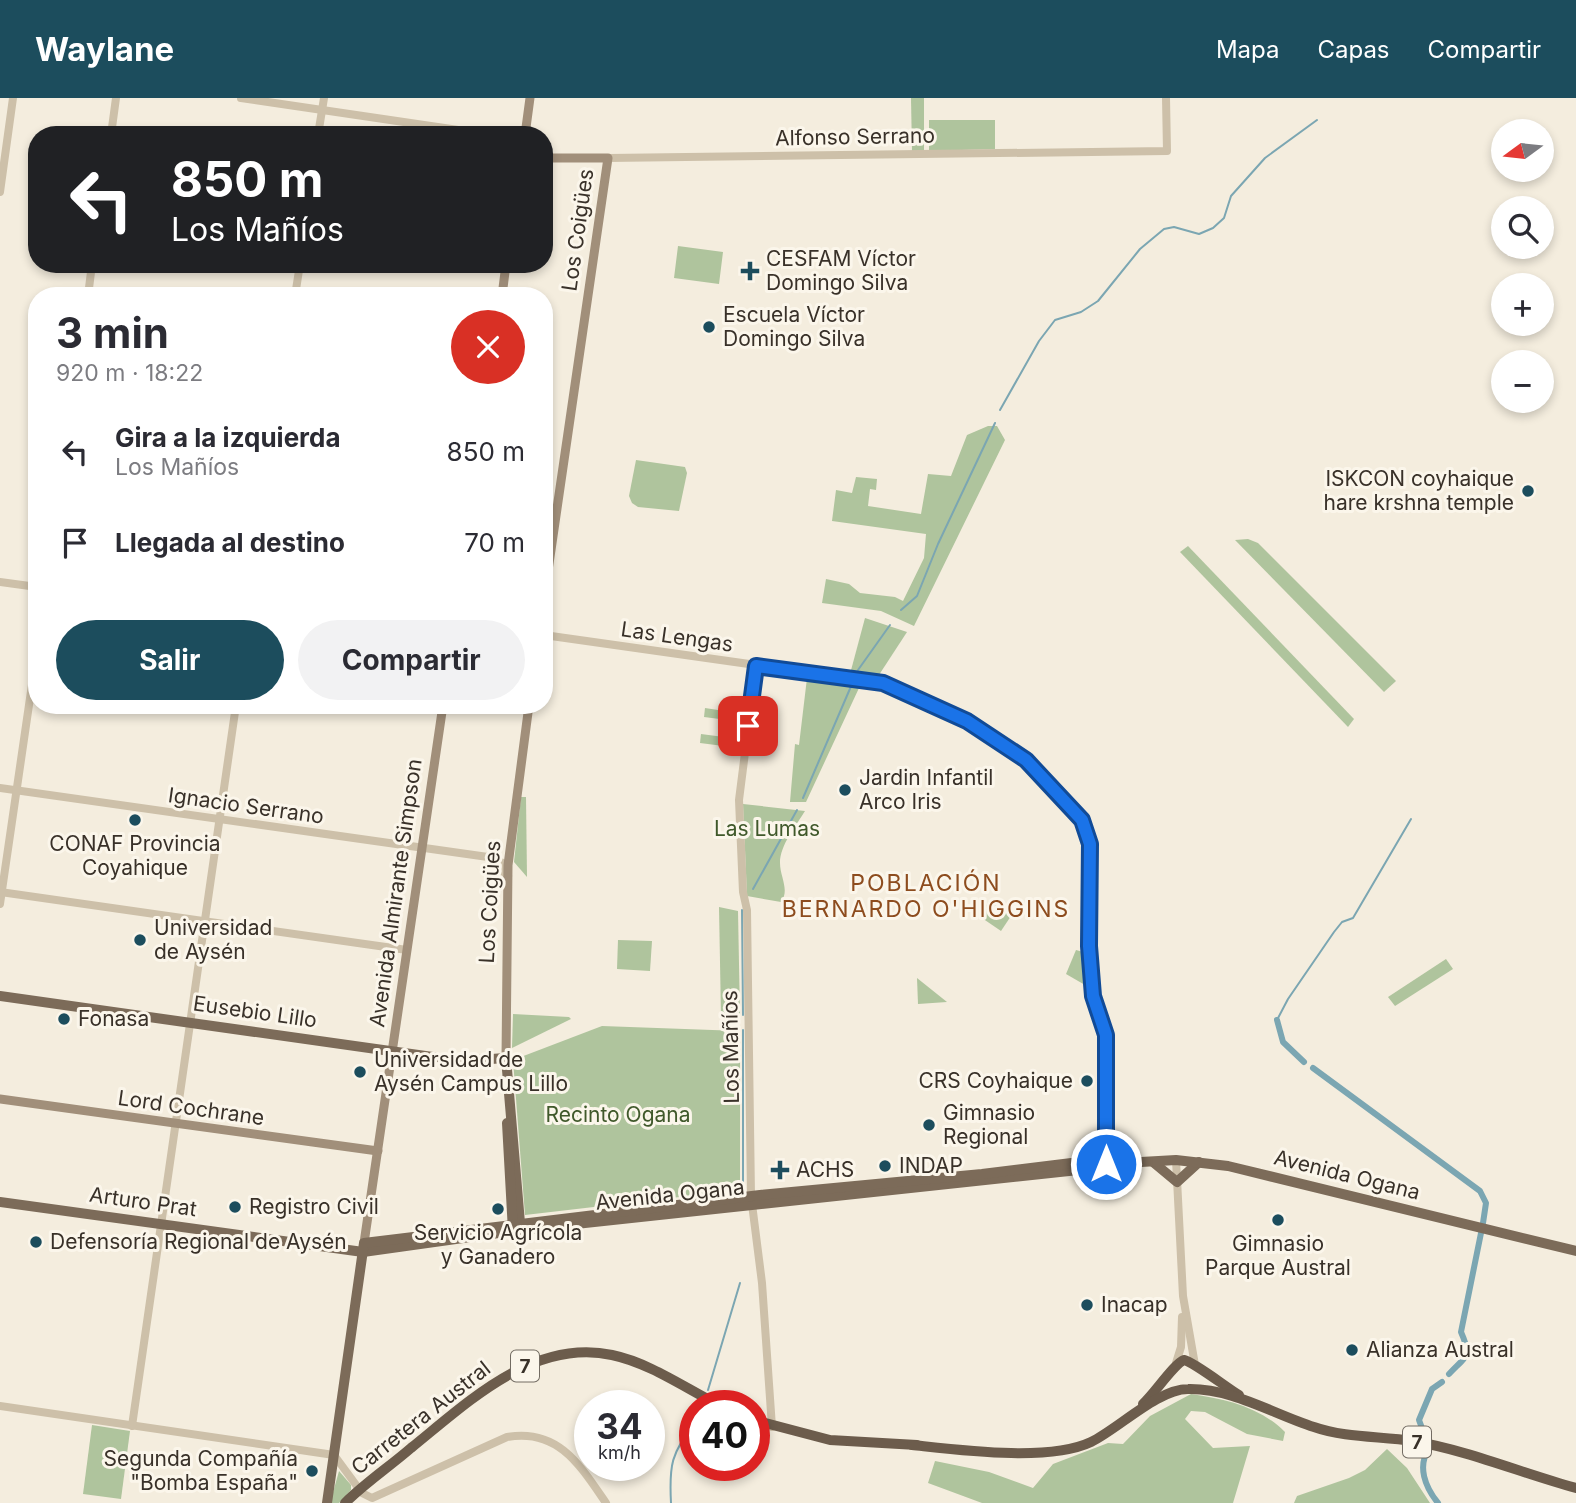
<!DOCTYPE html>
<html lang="es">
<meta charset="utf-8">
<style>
body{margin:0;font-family:Inter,sans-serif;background:#f2f2f3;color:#2b2b33;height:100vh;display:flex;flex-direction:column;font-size:26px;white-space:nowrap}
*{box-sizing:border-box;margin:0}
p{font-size:23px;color:#7c7c81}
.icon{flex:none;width:38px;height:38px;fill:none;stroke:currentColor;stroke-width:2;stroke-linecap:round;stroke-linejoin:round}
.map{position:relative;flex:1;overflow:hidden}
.side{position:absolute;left:28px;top:189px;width:525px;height:427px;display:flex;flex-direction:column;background:#fff;border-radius:28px;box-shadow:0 4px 10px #0003}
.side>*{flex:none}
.hud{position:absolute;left:28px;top:28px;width:525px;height:147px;border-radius:28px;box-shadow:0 4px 10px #0003;background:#202124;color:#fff;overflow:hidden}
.needle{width:46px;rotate:255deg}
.buttons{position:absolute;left:1491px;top:21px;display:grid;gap:14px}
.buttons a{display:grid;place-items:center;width:63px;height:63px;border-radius:50%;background:#fff;box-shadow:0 4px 10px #0003;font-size:35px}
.speed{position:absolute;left:574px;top:1292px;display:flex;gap:14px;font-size:35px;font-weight:700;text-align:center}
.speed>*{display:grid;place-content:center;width:91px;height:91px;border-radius:50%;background:#fff;box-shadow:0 4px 10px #0003;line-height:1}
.speed small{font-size:18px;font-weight:400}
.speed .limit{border:10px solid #d22;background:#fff;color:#111}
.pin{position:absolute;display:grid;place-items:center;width:60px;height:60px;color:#fff;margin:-30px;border-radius:14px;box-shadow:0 4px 10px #0006}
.me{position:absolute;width:77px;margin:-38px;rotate:0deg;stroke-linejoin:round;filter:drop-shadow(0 0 5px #0008)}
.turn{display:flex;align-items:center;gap:24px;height:147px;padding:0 28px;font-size:32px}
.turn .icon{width:91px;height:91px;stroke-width:2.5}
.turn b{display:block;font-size:49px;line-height:60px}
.round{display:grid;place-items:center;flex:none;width:74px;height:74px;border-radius:37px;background:#f2f2f3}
.overview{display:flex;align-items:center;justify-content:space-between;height:119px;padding:0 28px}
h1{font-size:42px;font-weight:700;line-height:52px}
.action{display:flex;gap:14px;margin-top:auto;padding:14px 28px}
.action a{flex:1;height:80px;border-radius:42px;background:#1c4d5d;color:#fff;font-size:28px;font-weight:700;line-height:80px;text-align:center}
.action a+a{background:#f2f2f3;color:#2b2b33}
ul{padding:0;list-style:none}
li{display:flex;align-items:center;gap:21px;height:91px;padding:0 28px}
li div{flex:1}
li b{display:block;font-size:26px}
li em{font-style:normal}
header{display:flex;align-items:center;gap:42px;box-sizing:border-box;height:98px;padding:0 35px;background:#1c4d5d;color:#fff}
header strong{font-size:33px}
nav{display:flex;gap:38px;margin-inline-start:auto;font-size:24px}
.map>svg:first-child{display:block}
</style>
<header>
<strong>Waylane</strong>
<nav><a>Mapa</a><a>Capas</a><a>Compartir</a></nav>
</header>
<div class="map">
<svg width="1576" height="1405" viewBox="0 0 1576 1405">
<rect width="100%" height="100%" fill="#f4edde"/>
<!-- green -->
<g fill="#afc49d">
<path d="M 911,0 L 924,0 L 924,53 L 912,54 Z"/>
<path d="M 929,22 L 995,22 L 995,51 L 929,53 Z"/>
<path d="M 678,148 L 723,154 L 719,186 L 674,180 Z"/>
<path d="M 988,328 L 997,328 L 1005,342 L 914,528 L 881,513 L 822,505 L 826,481 L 849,486 L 860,495 L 895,499 L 903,503 L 924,460 L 926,436 L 832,423 L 836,392 L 852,395 L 856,379 L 877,381 L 876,392 L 870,391 L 868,408 L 921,416 L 928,376 L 951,378 L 967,337 Z"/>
<path d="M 636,362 L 685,369 L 687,375 L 679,413 L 638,409 L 632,405 L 629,398 Z"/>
<path d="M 1248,441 L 1258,445 L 1396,583 L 1384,594 L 1235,442 Z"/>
<path d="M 1188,448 L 1354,621 L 1348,629 L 1180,454 Z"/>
<path d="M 865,520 L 907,534 L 877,580 L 850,576 Z"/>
<path d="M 807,580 L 859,590 L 806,704 L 790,704 L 795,646 L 799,647 Z"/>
<path d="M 705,610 L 744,616 L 743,624 L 704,619 Z"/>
<path d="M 701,636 L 739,641 L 739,650 L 700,645 Z"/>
<path d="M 521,699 L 526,699 L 527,779 L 514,764 Z"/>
<path d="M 743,706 L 805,713 C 796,728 780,747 780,765 C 780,779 790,792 781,804 L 747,798 Z"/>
<path d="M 989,803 L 1011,818 L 1001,833 L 979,818 Z"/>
<path d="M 719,809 L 738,813 L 740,919 L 721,919 Z"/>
<path d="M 618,842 L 652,843 L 650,873 L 617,871 Z"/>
<path d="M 1076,852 L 1083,854 L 1085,887 L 1066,876 Z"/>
<path d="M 1446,861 L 1453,871 L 1395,908 L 1388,899 Z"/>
<path d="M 917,880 L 947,904 L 918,906 Z"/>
<path d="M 513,916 L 569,919 L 571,921 L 512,950 Z"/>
<path d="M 602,928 L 740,933 L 740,1092 L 525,1117 L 513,962 Z"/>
<path d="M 1191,1296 C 1226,1301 1260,1309 1285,1334 L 1283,1343 L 1247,1336 L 1205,1314 L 1191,1313 L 1185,1321 L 1213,1350 L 1250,1348 L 1233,1405 L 982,1405 L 928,1385 L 935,1363 L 989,1374 L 1033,1390 L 1053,1366 L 1108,1345 L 1123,1346 L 1150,1318 Z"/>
<path d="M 92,1327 L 130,1333 L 121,1401 L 83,1396 Z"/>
<path d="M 1387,1351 L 1407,1370 L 1430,1405 L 1294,1405 L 1297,1398 L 1349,1380 L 1365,1372 Z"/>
<path d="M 339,1373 L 351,1387 L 351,1392 L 339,1405 L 330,1405 Z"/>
</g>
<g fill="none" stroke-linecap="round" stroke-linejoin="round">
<!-- stream -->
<g stroke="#7ba6b2" stroke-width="2">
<path d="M 1000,312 L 1039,243 L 1055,222 L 1081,214 L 1098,203 L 1140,151 L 1164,131 L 1174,129 L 1199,136 L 1213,130 L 1224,120 L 1231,98 L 1265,60 L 1317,22"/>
<path d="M 901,512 L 917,498 L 938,446 L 995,325"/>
<path d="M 858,572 L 890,527"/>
<path d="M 803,700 L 852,586"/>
<path d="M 753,791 L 797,712"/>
<path d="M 742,812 L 743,917"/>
<path d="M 1277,922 L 1288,901 L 1334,834 L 1342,824 L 1353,820 L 1411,721"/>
<path d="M 743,1090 L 743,932"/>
<path d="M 708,1292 L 740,1185"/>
<path d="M 671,1405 C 669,1368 671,1354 695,1326"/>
</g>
<!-- canal -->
<g stroke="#7ba6b2" stroke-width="6">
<path d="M 1277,922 L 1283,944 L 1304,964"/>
<path d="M 1313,970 L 1480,1093 L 1486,1105 L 1483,1125"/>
<path d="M 1449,1276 C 1467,1257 1472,1259 1461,1234 L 1481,1135"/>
<path d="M 1426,1341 L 1419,1322 L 1432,1291 L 1442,1284"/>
<path d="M 1429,1351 C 1417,1368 1425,1389 1438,1405"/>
</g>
<!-- tertiary -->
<g stroke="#cdc0a9" stroke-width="8">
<path d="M 241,0 L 492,37"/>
<path d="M 111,37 L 116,0"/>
<path d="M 318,37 L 324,0"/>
<path d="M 608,60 L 1167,53 L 1166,0"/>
<path d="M 0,94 L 13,0"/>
<path d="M 88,198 L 92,166"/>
<path d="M 295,198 L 300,166"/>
<path d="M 0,484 L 37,489"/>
<path d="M 544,537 L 883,585 L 967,623 L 1026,662 L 1069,707 L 1089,737 L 1089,863 L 1093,898 L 1106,937 L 1106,1066"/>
<path d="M 756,568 L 739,702 L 743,794 L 747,812 L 751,1098 L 762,1185 L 772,1329"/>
<path d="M 0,690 L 488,759 L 508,767"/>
<path d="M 488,759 L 508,778"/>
<path d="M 0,794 L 407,852"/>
<path d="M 0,806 L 37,552"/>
<path d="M 1176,1062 L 1183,1198 L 1195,1267"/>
<path d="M 1176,1265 L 1181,1249 L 1182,1219"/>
<path d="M 0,1308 L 334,1357 L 362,1395 L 372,1400 L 507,1339 C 558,1330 580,1367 606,1405"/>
<path d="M 132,1328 L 236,607"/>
</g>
<!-- secondary -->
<g stroke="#a18f7a" stroke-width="9">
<path d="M 525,37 L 530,0"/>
<path d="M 544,60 L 608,60 L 544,500"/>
<path d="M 502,198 L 506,166"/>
<path d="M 506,960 L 508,767 L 529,607"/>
<path d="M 0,1001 L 378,1053"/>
<path d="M 364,1145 L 443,607"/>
</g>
<!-- primary -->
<g stroke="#7c6b59" stroke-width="10">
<path d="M 0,898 L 461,963 L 506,960 L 520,1125"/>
<path d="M 507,1025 L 513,1133"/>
<path d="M 1153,1064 L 1177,1084 L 1199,1064"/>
<path d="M 0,1104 L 363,1154 L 520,1132 L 1097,1070 L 1106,1066 L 1176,1062 L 1228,1068 L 1576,1153"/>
<path d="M 327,1405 L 364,1145 L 760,1097 L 982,1076 L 1096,1062 L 1106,1066"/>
</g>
<!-- trunk -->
<g stroke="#6c5c4c" stroke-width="10">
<path d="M 1143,1306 C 1154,1296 1175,1265 1184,1262 C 1194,1264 1227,1290 1239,1297"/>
<path d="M 754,1322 L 830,1342 L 917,1347"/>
<path d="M 912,1347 C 959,1352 1049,1364 1091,1344 C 1118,1331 1158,1291 1188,1291 C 1232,1290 1273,1316 1314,1329 C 1345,1340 1381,1338 1413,1343 C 1470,1353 1521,1375 1576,1390"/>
<path d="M 345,1405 C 365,1385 389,1369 411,1350 C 467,1305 533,1240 612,1257 C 650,1265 685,1290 719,1307"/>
</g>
</g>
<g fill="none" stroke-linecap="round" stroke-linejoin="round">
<defs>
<path id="route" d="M 748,628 L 756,568 L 883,585 L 967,623 L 1026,662 L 1082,722 L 1090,746 L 1089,848 L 1093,898 L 1106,937 L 1106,1066"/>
</defs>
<!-- route casing -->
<use href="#route" stroke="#114b97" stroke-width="18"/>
<!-- route -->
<use href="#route" stroke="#1a73e8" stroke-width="12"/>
</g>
<!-- markers -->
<g fill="#1c4d5d" stroke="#fbf6eb" stroke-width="2.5">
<path d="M746.5 162.5h7v7h7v7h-7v7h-7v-7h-7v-7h7z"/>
<circle cx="709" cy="229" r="7"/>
<circle cx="1528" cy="393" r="7"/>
<circle cx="845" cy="692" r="7"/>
<circle cx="135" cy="722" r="7"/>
<circle cx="140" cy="842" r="7"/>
<circle cx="64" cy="921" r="7"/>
<circle cx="360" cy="974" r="7"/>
<circle cx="1087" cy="983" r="7"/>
<circle cx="929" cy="1027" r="7"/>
<circle cx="885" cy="1068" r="7"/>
<path d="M776.5 1061.5h7v7h7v7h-7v7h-7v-7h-7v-7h7z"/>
<circle cx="235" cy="1109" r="7"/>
<circle cx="498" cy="1111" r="7"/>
<circle cx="1278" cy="1122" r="7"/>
<circle cx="36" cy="1144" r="7"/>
<circle cx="1087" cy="1207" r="7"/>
<circle cx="1352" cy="1252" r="7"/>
<circle cx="312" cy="1373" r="7"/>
</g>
<g text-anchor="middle" stroke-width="6" stroke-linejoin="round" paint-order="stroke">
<!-- shield labels -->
<g fill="#fbf6eb" stroke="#736c63" stroke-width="2">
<rect x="511" y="1252.5" width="28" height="31" rx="5"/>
<rect x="1403" y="1328.5" width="28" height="31" rx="5"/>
</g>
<g font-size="19" font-weight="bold" fill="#393129">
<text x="525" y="1275">7</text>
<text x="1417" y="1351">7</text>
</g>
<!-- street labels -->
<g font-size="21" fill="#393129" stroke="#fbf6eb">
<text transform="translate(855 39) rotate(-1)" y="7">Alfonso Serrano</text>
<text transform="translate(578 132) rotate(-82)" y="7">Los Coigües</text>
<text transform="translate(677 539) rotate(8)" y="7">Las Lengas</text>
<text transform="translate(246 708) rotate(8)" y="7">Ignacio Serrano</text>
<text transform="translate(396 795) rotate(-82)" y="7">Avenida Almirante Simpson</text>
<text transform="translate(490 804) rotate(-87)" y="7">Los Coigües</text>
<text transform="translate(255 914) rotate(8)" y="7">Eusebio Lillo</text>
<text transform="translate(731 949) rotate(-91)" y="7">Los Mañíos</text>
<text transform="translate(191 1010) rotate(8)" y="7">Lord Cochrane</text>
<text transform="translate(1347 1077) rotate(14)" y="7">Avenida Ogana</text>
<text transform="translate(670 1097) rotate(-6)" y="7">Avenida Ogana</text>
<text transform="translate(143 1104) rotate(8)" y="7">Arturo Prat</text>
<text transform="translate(421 1320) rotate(-38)" y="7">Carretera Austral</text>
</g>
<!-- poi labels -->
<g font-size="21" fill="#393129" stroke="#fbf6eb" text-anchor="start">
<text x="766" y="168">CESFAM Víctor<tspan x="766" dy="24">Domingo Silva</tspan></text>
<text x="723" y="224">Escuela Víctor<tspan x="723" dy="24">Domingo Silva</tspan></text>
<text x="1514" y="388" text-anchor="end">ISKCON coyhaique<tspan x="1514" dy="24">hare krshna temple</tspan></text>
<text x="859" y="687">Jardin Infantil<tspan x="859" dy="24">Arco Iris</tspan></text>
<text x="135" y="753" text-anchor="middle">CONAF Provincia<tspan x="135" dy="24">Coyahique</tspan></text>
<text x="154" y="837">Universidad<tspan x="154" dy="24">de Aysén</tspan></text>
<text x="78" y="928">Fonasa</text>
<text x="374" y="969">Universidad de<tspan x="374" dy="24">Aysén Campus Lillo</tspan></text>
<text x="1073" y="990" text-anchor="end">CRS Coyhaique</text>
<text x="943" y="1022">Gimnasio<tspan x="943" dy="24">Regional</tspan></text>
<text x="899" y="1075">INDAP</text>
<text x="796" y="1079">ACHS</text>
<text x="249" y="1116">Registro Civil</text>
<text x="498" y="1142" text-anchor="middle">Servicio Agrícola<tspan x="498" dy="24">y Ganadero</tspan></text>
<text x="50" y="1151">Defensoría Regional de Aysén</text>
<text x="1278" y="1153" text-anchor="middle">Gimnasio<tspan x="1278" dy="24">Parque Austral</tspan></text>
<text x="1101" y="1214">Inacap</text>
<text x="1366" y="1259">Alianza Austral</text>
<text x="298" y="1368" text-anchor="end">Segunda Compañía<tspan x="298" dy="24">"Bomba España"</tspan></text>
</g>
<!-- park labels -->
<g font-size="21" fill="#40592b" stroke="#fbf6eb">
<text x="767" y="738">Las Lumas</text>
<text x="618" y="1024">Recinto Ogana</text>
</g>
<!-- neighbourhood labels -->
<g font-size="23" letter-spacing="2" fill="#8d4c1e" stroke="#fbf6eb">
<text x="926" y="793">POBLACIÓN<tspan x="926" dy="26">BERNARDO O'HIGGINS</tspan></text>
</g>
</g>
</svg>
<div class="buttons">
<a><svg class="needle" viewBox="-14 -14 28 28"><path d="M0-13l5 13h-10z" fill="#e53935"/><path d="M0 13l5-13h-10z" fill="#7c7c81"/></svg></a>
<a><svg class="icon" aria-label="search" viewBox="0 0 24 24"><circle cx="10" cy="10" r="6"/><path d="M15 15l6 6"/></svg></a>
<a>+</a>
<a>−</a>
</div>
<div class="speed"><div>34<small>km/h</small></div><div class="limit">40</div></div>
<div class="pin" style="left:748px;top:628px;background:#d93025"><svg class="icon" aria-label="arrive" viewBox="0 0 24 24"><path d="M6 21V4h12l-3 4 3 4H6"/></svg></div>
<svg class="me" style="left:1106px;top:1066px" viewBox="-20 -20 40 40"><circle r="17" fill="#1a73e8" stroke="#fff" stroke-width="3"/><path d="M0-11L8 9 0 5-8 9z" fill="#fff"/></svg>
<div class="hud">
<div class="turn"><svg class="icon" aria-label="left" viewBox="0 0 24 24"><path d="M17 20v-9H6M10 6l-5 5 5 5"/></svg><div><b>850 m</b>Los Mañíos</div></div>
</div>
<section class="side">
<div class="overview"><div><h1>3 min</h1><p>920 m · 18:22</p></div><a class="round" style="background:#d93025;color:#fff"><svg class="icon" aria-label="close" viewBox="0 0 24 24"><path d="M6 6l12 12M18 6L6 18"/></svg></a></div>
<ul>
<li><svg class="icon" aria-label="left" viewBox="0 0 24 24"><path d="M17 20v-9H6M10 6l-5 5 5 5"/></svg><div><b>Gira a la izquierda</b><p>Los Mañíos</p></div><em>850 m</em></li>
<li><svg class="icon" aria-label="arrive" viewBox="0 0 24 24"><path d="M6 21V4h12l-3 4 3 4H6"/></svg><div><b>Llegada al destino</b></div><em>70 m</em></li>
</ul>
<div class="action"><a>Salir</a><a>Compartir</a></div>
</section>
</div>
